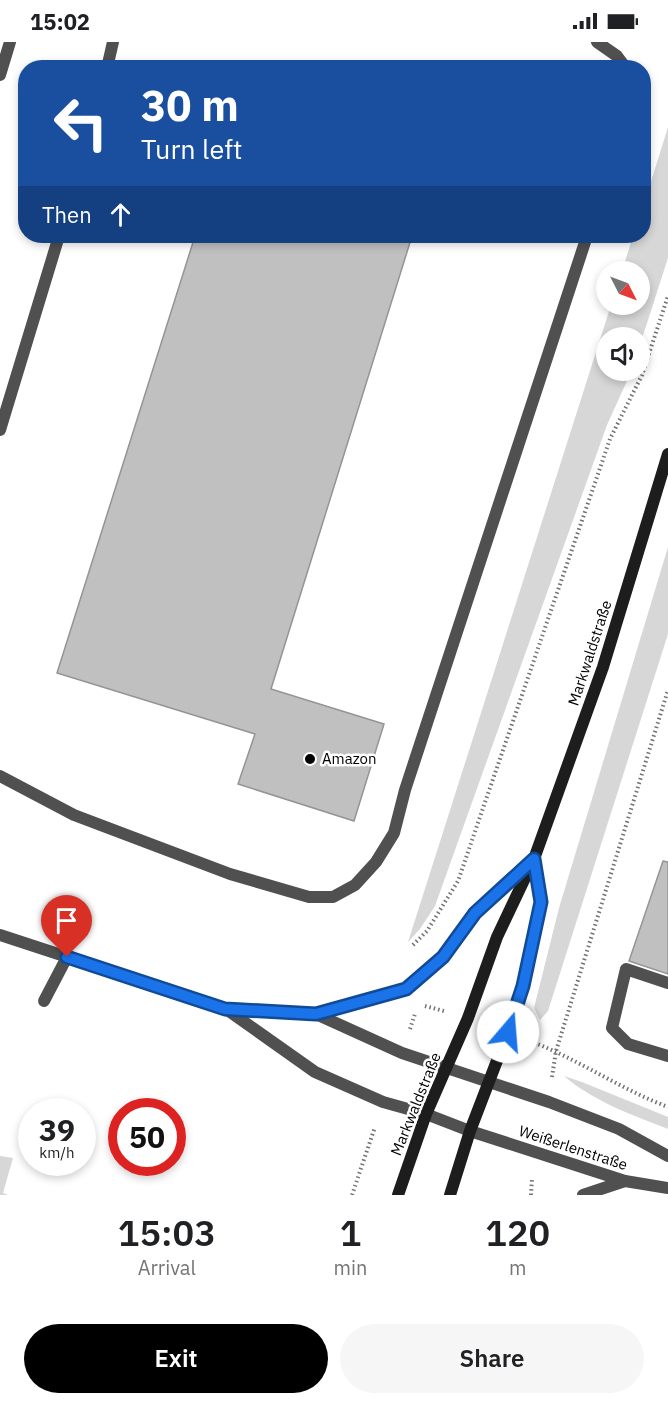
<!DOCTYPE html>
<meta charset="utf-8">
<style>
body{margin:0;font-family:"IBM Plex Sans",sans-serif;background:#f6f6f6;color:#202124;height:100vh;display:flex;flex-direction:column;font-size:22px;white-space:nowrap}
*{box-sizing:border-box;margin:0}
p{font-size:20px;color:#757577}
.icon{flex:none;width:33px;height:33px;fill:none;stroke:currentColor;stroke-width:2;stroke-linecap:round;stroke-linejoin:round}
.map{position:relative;height:1153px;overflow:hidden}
.panel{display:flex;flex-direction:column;background:#fff;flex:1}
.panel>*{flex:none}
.hud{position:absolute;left:18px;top:18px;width:633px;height:183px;border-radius:24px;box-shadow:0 3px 9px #0003;background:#1a4fa0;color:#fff;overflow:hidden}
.needle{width:39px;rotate:132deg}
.fabs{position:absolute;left:596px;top:219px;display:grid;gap:12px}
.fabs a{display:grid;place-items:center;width:54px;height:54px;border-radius:50%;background:#fff;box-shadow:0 3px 9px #0003;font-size:30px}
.speed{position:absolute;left:18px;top:1056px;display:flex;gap:12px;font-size:30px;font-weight:700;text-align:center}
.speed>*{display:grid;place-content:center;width:78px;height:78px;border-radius:50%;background:#fff;box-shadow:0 3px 9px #0003;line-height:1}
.speed small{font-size:15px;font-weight:400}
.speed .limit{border:9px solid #d22;background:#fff;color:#111}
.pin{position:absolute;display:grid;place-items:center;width:51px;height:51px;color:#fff;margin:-62px -26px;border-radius:50% 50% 50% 0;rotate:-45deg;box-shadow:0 0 6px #0007}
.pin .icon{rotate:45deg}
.me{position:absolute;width:66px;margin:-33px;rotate:18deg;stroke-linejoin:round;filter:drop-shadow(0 0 4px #0008)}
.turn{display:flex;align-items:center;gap:21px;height:126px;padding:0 24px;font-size:27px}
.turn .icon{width:78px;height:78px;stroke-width:2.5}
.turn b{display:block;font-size:42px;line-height:51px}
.then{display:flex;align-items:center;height:57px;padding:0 24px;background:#0003;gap:12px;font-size:22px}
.eta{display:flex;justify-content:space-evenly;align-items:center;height:102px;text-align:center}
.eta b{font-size:36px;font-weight:600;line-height:42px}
.primary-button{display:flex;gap:12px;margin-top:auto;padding:12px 24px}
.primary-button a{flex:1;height:69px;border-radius:36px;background:#000;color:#fff;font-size:24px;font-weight:600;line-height:69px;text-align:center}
.primary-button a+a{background:#f6f6f6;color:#202124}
.status{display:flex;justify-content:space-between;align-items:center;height:42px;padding:0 30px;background:#fff;direction:ltr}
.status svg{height:16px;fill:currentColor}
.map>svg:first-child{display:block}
</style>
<div class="status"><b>15:02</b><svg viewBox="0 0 49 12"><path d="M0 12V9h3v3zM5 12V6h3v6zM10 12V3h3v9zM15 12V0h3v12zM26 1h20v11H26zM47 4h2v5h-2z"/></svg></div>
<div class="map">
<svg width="668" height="1153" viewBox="0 0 668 1153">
<rect width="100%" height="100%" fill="#fff"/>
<!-- green -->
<g fill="#d7d7d7">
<path d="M 668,85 L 668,216 L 639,306 L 639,296 L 606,296 L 606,328 L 632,329 L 631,330 L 607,383 L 435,864 L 420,887 L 408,900 L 611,263 L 639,262 L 639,230 L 622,229 L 633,194 L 644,194 L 644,162 Z"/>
<path d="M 668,505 L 668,592 L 548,969 L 540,978 L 534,966 L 559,866 Z"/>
<path d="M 564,1034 L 582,1040 L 668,1075 L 668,1087 C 632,1073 593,1059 564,1034 Z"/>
<path d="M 0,1114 L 13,1116 L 3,1151 L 8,1153 L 0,1153 Z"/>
</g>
<!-- building -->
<g fill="#c0c0c0" stroke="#949494" stroke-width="1.5">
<path d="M 195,194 L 412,194 L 271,647 L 384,682 L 354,779 L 238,742 L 255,692 L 57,631 Z"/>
<path d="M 663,819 L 668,820 L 668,932 L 629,919 Z"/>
</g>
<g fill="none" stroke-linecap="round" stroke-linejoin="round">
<!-- path -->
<g stroke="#727272" stroke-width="4" stroke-dasharray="1.5 3" stroke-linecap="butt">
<path d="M 413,903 L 427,889 L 458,839 L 610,397 L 642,333 L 668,254"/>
<path d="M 425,964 L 444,969"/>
<path d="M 410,987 L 415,972"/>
<path d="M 530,999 C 578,1017 620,1047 668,1065"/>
<path d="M 552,1035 L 556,1009 L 668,648"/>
<path d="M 352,1153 L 375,1085"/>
<path d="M 531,1153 L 532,1136"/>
</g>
<!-- lane -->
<g stroke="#505050" stroke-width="12">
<path d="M 597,0 L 617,14 L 626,26"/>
<path d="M 107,26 L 113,0"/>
<path d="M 0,33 L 10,0"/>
<path d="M 0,388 L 59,194"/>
<path d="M 0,734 L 74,773 L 230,832 L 309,855 L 333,855 L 355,843 L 376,820 L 394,791 L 405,748 L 587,194"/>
<path d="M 668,941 L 626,927 L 612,986 L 628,1002 L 668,1014"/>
<path d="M 44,959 L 67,915"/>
</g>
<!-- street -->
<g stroke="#505050" stroke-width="12">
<path d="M 0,893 L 226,967 L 316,972 L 406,947"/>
<path d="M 226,967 L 315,1030 L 383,1060 L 426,1072 L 470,1089 L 625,1139 L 668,1146"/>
<path d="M 316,972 L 402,1011 L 549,1060 L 619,1087 L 668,1114"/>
<path d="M 583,1153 L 625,1139"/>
</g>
<!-- secondary -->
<g stroke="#1d1d1d" stroke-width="12">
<path d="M 406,947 L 443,915 L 475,871 L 529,822"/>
<path d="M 398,1153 L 426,1072 L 468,976 L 497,895 L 534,817 L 603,625 L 668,412"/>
<path d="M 450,1153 L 470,1089 L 508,990 L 523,943 L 541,860 L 534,818"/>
</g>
</g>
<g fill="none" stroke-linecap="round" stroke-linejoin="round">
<defs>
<path id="route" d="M 67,915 L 225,967 L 316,972 L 406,947 L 443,915 L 475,871 L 534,817 L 541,860 L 523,944 L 508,990"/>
</defs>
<!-- route casing -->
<use href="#route" stroke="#114b97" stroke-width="15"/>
<!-- route -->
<use href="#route" stroke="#1a73e8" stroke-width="10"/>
</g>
<!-- markers -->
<circle fill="#000" stroke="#fff" stroke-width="2" cx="310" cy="717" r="6"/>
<g text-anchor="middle" stroke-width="5" stroke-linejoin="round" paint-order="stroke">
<!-- street labels -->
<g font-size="15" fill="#000" stroke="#fff">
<text transform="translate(590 611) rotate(-72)" y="5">Markwaldstraße</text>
<text transform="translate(416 1062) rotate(-68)" y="5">Markwaldstraße</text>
<text transform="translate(573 1106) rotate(18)" y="5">Weißerlenstraße</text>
</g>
<!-- poi labels -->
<g font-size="15" fill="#000" stroke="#fff" text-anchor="start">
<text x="322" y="722">Amazon</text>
</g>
</g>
</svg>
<div class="fabs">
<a><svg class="needle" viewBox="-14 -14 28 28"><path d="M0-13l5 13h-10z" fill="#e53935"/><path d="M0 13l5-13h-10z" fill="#757577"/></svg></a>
<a><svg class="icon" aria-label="sound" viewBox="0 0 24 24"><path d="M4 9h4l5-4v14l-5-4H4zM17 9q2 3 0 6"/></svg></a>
</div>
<div class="speed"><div>39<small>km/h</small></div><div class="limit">50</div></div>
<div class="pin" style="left:67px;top:915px;background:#d93025"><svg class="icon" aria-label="arrive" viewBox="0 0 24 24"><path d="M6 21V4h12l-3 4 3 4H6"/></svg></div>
<svg class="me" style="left:508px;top:990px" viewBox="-20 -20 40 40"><circle r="19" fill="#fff"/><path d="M0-13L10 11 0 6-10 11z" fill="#1a73e8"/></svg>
<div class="hud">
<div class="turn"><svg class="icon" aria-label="left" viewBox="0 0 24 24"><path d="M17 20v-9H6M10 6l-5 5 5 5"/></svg><div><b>30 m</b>Turn left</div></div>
<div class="then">Then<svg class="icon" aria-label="ahead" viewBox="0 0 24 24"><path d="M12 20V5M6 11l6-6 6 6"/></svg></div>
</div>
</div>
<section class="panel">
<div class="eta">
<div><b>15:03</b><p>Arrival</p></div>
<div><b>1</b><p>min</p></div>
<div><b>120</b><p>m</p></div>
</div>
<div class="primary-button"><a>Exit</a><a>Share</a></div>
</section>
